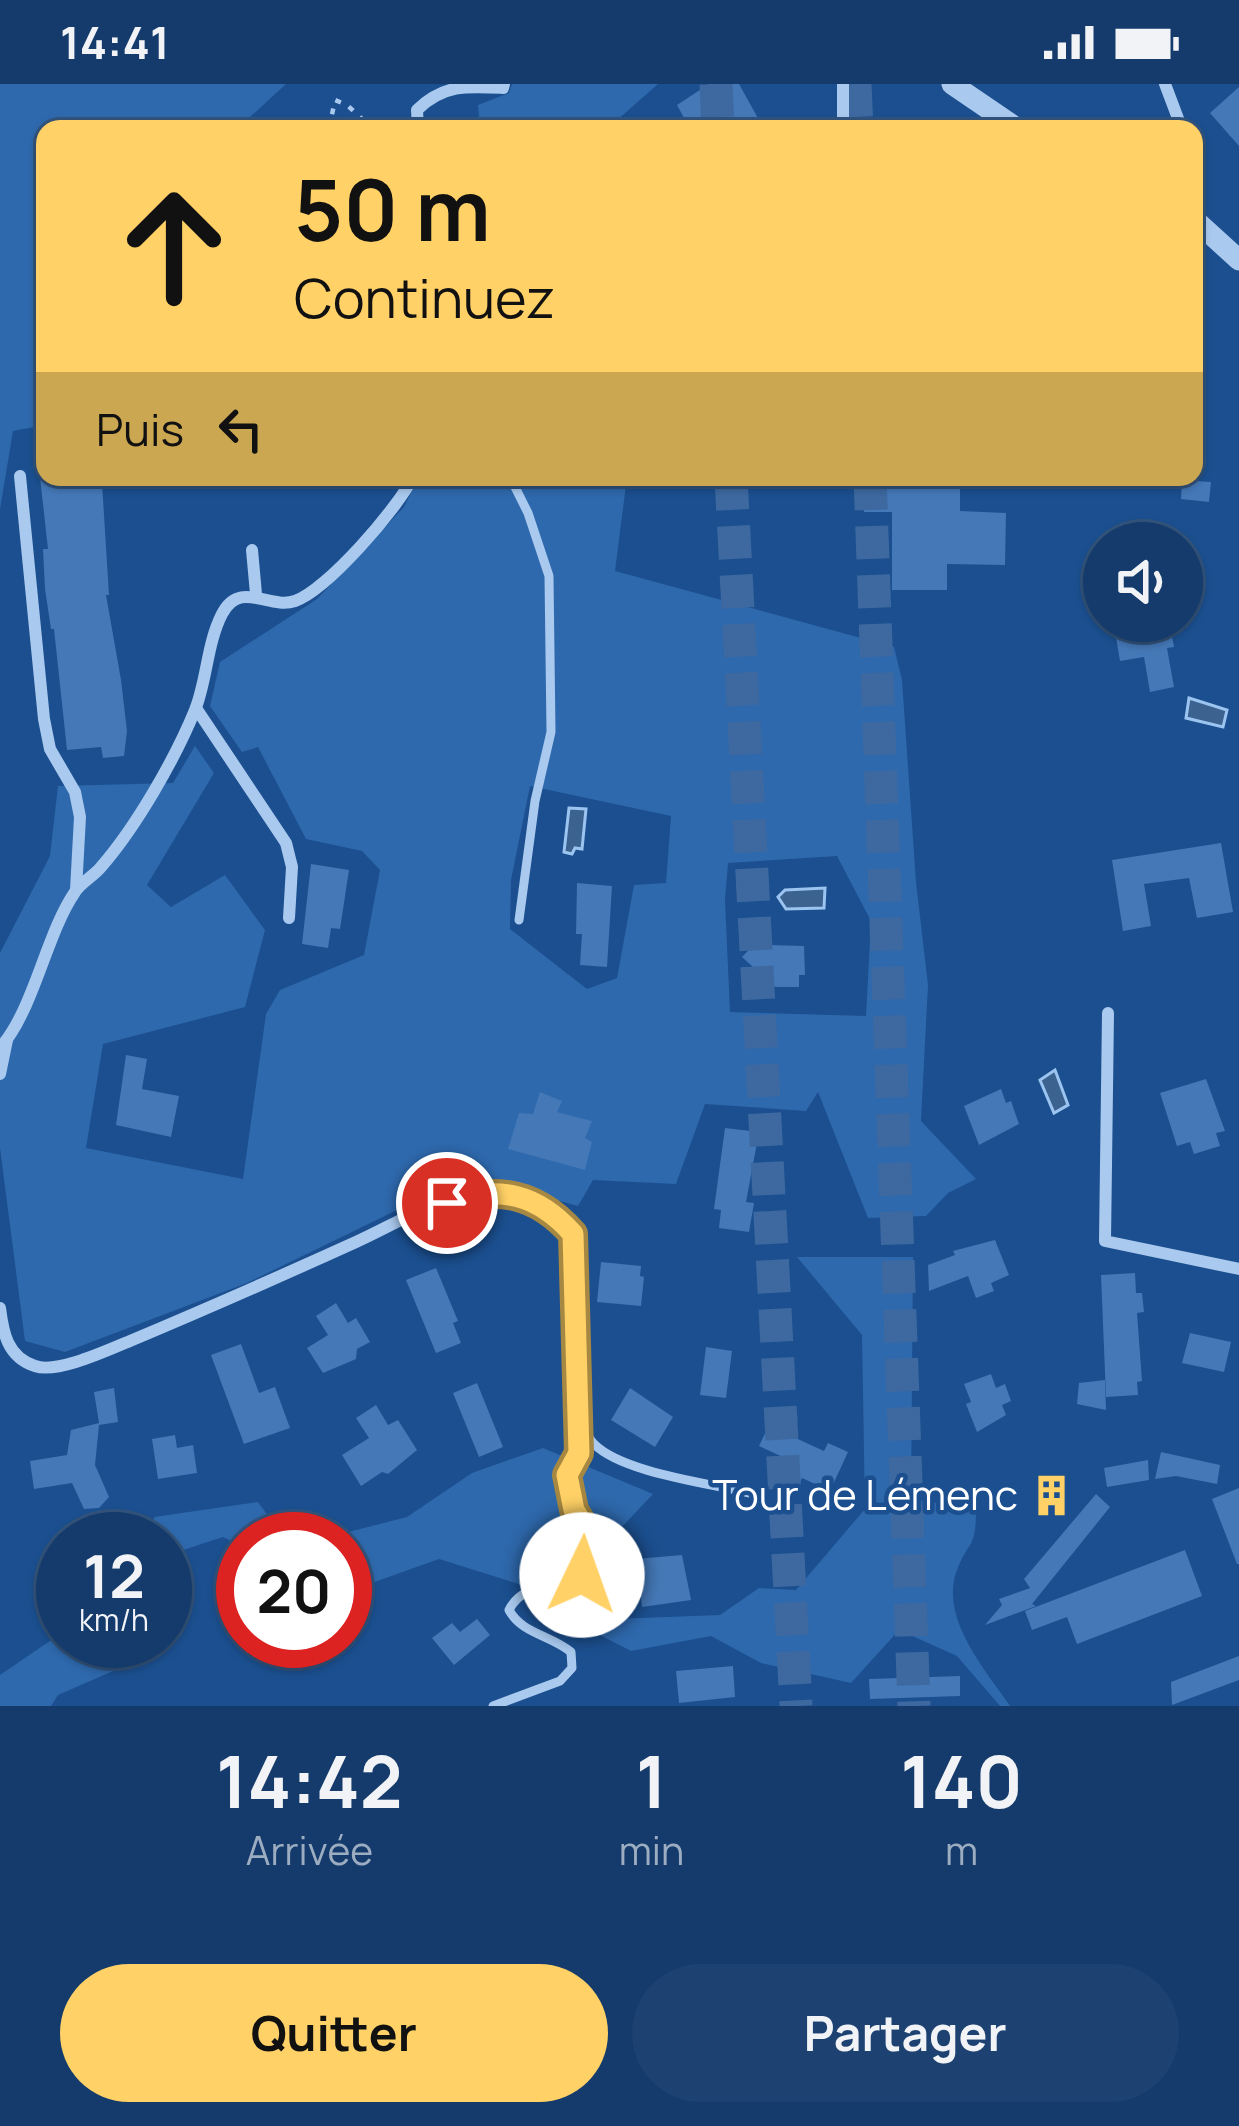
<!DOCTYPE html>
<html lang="fr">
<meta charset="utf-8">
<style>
body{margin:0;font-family:Manrope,sans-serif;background:#1d4271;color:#f1f3f6;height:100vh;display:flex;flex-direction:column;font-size:45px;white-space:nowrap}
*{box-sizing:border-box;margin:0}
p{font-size:39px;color:#9dadc1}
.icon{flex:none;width:66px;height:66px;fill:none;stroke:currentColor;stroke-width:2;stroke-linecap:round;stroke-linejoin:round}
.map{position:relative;height:1622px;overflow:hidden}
.panel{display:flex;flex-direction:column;background:#143b6b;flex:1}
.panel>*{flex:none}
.top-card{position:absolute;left:36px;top:36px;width:1167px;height:366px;border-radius:24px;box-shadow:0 3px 9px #0004,0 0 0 3px #33557e;background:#ffd166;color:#111;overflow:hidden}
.tools{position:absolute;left:1083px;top:438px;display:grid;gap:24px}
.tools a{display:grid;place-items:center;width:120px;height:120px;border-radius:50%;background:#143b6b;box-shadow:0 3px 9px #0004,0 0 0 3px #33557e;font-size:60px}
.speed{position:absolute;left:36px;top:1428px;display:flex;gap:24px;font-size:60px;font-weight:700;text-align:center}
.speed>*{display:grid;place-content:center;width:156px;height:156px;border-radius:50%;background:#143b6b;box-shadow:0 3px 9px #0004,0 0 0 3px #33557e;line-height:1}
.speed small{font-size:30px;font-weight:400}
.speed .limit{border:18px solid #d22;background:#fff;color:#111}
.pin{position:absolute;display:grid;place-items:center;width:102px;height:102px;color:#fff;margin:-51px;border:6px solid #fff;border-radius:50%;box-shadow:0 3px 12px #0007}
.me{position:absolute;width:132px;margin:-66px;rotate:3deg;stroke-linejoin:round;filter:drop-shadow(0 0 9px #0008)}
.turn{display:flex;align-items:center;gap:42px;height:252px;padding:0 60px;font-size:54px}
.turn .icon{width:156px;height:156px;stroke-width:2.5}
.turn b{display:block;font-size:84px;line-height:102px}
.then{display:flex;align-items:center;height:114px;padding:0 60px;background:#0003;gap:24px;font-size:45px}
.eta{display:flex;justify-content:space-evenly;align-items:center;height:204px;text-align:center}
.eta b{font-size:72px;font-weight:700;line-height:84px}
.cta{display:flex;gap:24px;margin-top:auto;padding:24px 60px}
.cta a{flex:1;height:138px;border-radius:72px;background:#ffd166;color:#111;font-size:48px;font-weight:700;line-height:138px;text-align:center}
.cta a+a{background:#1d4271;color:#f1f3f6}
.status{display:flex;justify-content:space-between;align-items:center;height:84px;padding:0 60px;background:#143b6b;direction:ltr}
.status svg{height:33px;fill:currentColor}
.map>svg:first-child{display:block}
</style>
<div class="status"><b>14:41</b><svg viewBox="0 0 49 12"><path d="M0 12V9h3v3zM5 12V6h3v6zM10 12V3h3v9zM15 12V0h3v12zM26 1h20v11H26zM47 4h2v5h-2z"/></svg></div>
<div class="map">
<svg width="1239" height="1622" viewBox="0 0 1239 1622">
<rect width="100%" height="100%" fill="#1b4f8f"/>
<!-- green -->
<g fill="#2e69ad" fill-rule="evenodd">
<path d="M 0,0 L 286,0 L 237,45 L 45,45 L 45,341 L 13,347 L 0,425 Z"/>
<path d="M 512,0 L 658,0 L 607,45 L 480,45 L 478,21 L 509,9 Z"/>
<path d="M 419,393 L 627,393 L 615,487 L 894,563 L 902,596 L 916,798 L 928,901 L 921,1037 L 976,1095 L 948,1109 L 926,1132 L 868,1134 L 818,1008 L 806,1027 L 705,1020 L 676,1100 L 593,1096 L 578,1122 L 467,1092 L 247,1199 L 65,1268 L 25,1257 L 0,1064 L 0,869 L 50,772 L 58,702 L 173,699 L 195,662 L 214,689 L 147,801 L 171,823 L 225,791 L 265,846 L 245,923 L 103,960 L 86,1064 L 243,1095 L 266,930 L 280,906 L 364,871 L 380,786 L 362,767 L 306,755 L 258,663 L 242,668 L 210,622 L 220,578 L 317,515 L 404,423 ZM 530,702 L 671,732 L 666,799 L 634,801 L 617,894 L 587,905 L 510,845 L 511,796 ZM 837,772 L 871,837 L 866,932 L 730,928 L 725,816 L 728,779 Z"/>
<path d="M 797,1173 L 913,1173 L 911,1415 L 976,1425 C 976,1466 969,1455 957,1486 C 939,1534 985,1585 1010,1622 L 1000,1622 L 957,1572 L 899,1546 L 851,1599 L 761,1579 L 711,1552 L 631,1567 L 590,1546 L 566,1525 L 590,1507 L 614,1535 L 720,1531 L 759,1504 L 796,1506 L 865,1425 L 862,1251 Z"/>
<path d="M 543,1364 L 653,1410 L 557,1512 L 439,1475 L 369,1500 L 345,1476 L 345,1455 L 321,1455 L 407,1433 L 472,1389 Z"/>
<path d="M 258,1418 L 285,1455 L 243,1455 L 243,1463 L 223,1453 L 168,1471 L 165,1526 L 165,1455 L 151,1455 L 154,1433 Z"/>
<path d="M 63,1548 L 63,1557 L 155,1557 L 152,1570 L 58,1611 L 51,1622 L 0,1622 L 0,1591 Z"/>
</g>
<!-- water -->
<g fill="#3c6290" stroke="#9cc4f0" stroke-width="3">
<path d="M 1189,614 L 1227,626 L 1223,643 L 1186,634 Z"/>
<path d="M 569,724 L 586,725 L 582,765 L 575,764 L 572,770 L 564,768 Z"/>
<path d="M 825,804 L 824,824 L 786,825 L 778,813 L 785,806 Z"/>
<path d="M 1055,986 L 1068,1021 L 1054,1029 L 1040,996 Z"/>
</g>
<!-- building -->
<g fill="#4478b7">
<path d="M 709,0 L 739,0 L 764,45 L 690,45 L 677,21 Z"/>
<path d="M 1239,3 L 1239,62 L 1210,29 Z"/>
<path d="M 40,393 L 98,393 L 98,399 L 102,399 L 109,511 L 106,511 L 121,596 L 127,647 L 124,672 L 103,674 L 101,663 L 67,666 L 54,545 L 51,545 L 45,505 L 43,465 L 48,465 Z"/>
<path d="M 864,396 L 960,397 L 960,427 L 1006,429 L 1005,481 L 947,480 L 947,506 L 892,506 L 892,428 L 864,428 Z"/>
<path d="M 1182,396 L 1211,398 L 1209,418 L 1181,415 Z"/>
<path d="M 1137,537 L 1169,537 L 1174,563 L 1167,564 L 1174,603 L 1150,608 L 1144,573 L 1120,577 L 1116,553 L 1139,549 Z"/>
<path d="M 1221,759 L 1233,828 L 1197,834 L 1189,794 L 1144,800 L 1151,842 L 1123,847 L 1112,776 Z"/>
<path d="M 311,780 L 349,786 L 340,845 L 331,844 L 328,864 L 302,860 Z"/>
<path d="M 577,799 L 612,802 L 607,883 L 580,881 L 582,850 L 576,850 Z"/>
<path d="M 761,853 L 769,861 L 804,862 L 805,891 L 799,891 L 799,903 L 775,903 L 742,873 Z"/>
<path d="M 126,971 L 147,975 L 142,1005 L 179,1012 L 171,1053 L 116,1041 Z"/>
<path d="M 1206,995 L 1225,1047 L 1216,1049 L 1220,1062 L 1194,1070 L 1190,1058 L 1177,1062 L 1160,1009 Z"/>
<path d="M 1001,1005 L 1006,1019 L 1011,1017 L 1019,1040 L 979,1061 L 964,1022 Z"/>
<path d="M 540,1008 L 562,1017 L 557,1028 L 592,1037 L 585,1054 L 592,1058 L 585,1086 L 508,1065 L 519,1029 L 533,1030 Z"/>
<path d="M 725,1044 L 759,1048 L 746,1118 L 754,1119 L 749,1148 L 719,1144 L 721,1126 L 714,1125 Z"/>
<path d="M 995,1156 L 1009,1191 L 991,1199 L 994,1207 L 976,1214 L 968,1192 L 929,1207 L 928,1181 L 955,1171 L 953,1167 Z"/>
<path d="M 601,1178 L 641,1182 L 640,1192 L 644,1193 L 641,1222 L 597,1218 Z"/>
<path d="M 436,1184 L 458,1237 L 453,1239 L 461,1259 L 436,1269 L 406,1196 Z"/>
<path d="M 1135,1189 L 1136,1209 L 1142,1209 L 1144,1228 L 1137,1229 L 1142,1297 L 1137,1298 L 1138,1311 L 1106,1313 L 1101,1191 Z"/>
<path d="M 336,1219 L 348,1239 L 356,1234 L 370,1258 L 357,1265 L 356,1275 L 323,1289 L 307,1264 L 328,1251 L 316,1232 Z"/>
<path d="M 1190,1249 L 1231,1258 L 1224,1288 L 1182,1279 Z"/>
<path d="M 241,1260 L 259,1309 L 275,1303 L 290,1344 L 244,1360 L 211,1271 Z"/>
<path d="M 706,1263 L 732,1267 L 726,1314 L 700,1311 Z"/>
<path d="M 991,1290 L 996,1304 L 1005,1300 L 1011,1317 L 1002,1321 L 1006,1331 L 977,1348 L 966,1320 L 971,1318 L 964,1300 Z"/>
<path d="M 1105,1296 L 1106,1326 L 1077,1320 L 1079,1299 Z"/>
<path d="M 477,1299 L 503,1363 L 479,1373 L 453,1309 Z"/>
<path d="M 114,1304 L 118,1338 L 99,1341 L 95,1381 L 109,1413 L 99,1424 L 84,1425 L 72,1399 L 34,1405 L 30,1377 L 67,1371 L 71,1346 L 99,1339 L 94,1308 Z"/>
<path d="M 630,1304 L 673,1333 L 655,1363 L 611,1336 Z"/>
<path d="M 376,1321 L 388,1341 L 398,1336 L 417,1366 L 388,1390 L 382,1388 L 361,1402 L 342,1371 L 369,1354 L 356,1334 Z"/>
<path d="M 778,1323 L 798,1333 L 789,1351 L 824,1367 L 828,1359 L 848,1368 L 830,1407 L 802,1394 L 798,1404 L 777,1394 L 787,1375 L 759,1362 Z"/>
<path d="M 175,1351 L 177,1364 L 193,1361 L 197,1389 L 158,1395 L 152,1355 Z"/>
<path d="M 1161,1368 L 1220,1381 L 1217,1400 L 1176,1392 L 1155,1395 Z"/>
<path d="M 1148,1376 L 1149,1396 L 1107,1403 L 1104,1384 Z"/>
<path d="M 1239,1404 L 1239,1480 L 1237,1480 L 1212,1415 Z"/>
<path d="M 1096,1410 L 1110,1423 L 1032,1520 L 1036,1522 L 985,1541 L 1002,1521 L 999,1515 L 1030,1504 L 1024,1495 Z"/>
<path d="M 1185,1466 L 1202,1512 L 1077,1560 L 1067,1533 L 1032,1546 L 1025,1527 Z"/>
<path d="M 682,1471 L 691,1516 L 642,1523 L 636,1475 Z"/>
<path d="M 477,1535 L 490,1551 L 454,1581 L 432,1554 L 452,1539 L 460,1548 Z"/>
<path d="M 1239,1572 L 1239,1596 L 1172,1621 L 1171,1598 Z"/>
<path d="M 733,1582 L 735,1613 L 679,1619 L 676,1587 Z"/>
<path d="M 960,1592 L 960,1612 L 870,1615 L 869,1595 Z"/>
</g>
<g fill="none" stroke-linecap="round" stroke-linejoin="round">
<!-- trunk-tunnel -->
<g stroke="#3d69a0" stroke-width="33" stroke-dasharray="33 16" stroke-linecap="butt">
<path d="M 716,0 L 718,45"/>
<path d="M 855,0 L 857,45"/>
<path d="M 731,393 L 796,1622"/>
<path d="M 870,393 L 914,1622"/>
</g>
<!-- path -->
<path stroke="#a9c9ee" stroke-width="4.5" stroke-dasharray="6 9" stroke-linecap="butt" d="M 329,45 L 335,16 L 347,21 L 373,45"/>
<!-- service -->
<g stroke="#a9c9ee" stroke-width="9">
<path d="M 510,393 L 528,429 L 549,492 L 551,648 L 535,717 L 519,836"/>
<path d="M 579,1335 C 583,1343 588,1354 594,1360 C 623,1389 709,1399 749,1409"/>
<path d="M 493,1622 L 560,1597 L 572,1584 L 571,1568 C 551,1551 522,1550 509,1526 C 526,1492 574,1505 596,1478 L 596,1462 L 574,1426 L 567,1391 L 579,1369 L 576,1330"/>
</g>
<!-- minor -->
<g stroke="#a9c9ee" stroke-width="12">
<path d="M 1165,0 L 1182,45"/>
<path d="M 418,45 L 417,26 C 443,0 468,2 503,4 L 504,0"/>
<path d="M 843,45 L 843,0"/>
<path d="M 1194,74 L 1200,119 L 1194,131"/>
<path d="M 20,392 L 44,635 L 50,665 L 75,708 L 80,733 L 76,806"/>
<path d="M 252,466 L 256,510"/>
<path d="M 196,624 L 286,759 L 292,783 L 289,834"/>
<path d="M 1108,929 L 1105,1157 L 1239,1185"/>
<path d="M 0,964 C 34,926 46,850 75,808 C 81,798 94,792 101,783 C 136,743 175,675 195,626 C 207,596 207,559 222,530 C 240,495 269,526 295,517 C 327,506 398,424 413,393"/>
<path d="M 0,990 L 7,956"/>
<path d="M 0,1224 C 3,1248 7,1273 35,1282 C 57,1290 108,1266 130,1257 C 206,1225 281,1192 356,1158 C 392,1142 435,1114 474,1111 C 508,1108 553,1116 571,1148 C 585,1173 576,1295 576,1330"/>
</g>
<!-- tertiary -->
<g stroke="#a9c9ee" stroke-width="21">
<path d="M 952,0 L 1018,45"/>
<path d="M 1194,135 L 1239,176"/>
</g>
</g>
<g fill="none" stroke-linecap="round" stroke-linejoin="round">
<defs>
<path id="route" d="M 447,1119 C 498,1100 538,1110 573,1150 L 579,1369 L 567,1391 L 574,1426 L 596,1462 L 596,1478 L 582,1491"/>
</defs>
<!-- route casing -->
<use href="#route" stroke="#a68842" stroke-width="30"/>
<!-- route -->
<use href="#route" stroke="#ffd166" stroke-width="21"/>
</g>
<!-- icons -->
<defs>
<symbol id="building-bare" viewBox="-9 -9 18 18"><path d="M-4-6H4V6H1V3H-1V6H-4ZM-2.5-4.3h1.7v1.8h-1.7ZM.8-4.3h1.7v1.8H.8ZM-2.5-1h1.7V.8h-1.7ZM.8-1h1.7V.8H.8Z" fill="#ffd166" stroke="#1b4f8f" stroke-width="2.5" paint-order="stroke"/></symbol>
</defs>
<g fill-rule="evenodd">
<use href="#building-bare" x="1022" y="1382" width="59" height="59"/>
</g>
<g text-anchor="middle" stroke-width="9" stroke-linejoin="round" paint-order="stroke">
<!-- poi labels -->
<g font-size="42" fill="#fff" stroke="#1b4f8f" text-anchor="end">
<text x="1018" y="1426">Tour de Lémenc</text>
</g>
</g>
</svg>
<div class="tools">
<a><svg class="icon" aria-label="sound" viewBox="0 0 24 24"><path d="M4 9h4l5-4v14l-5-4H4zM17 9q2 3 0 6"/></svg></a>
</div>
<div class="speed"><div>12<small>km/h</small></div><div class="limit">20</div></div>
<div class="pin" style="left:447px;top:1119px;background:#d93025"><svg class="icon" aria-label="arrive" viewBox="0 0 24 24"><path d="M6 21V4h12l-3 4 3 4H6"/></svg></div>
<svg class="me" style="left:582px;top:1491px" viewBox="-20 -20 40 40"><circle r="19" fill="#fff"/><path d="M0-13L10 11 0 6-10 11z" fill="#ffd166"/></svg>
<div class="top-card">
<div class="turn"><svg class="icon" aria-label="ahead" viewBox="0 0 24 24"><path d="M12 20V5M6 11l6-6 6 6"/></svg><div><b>50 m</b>Continuez</div></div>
<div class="then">Puis<svg class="icon" aria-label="left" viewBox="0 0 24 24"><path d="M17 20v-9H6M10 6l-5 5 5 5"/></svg></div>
</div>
</div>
<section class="panel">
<div class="eta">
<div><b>14:42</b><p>Arrivée</p></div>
<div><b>1</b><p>min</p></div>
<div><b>140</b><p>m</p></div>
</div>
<div class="cta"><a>Quitter</a><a>Partager</a></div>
</section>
